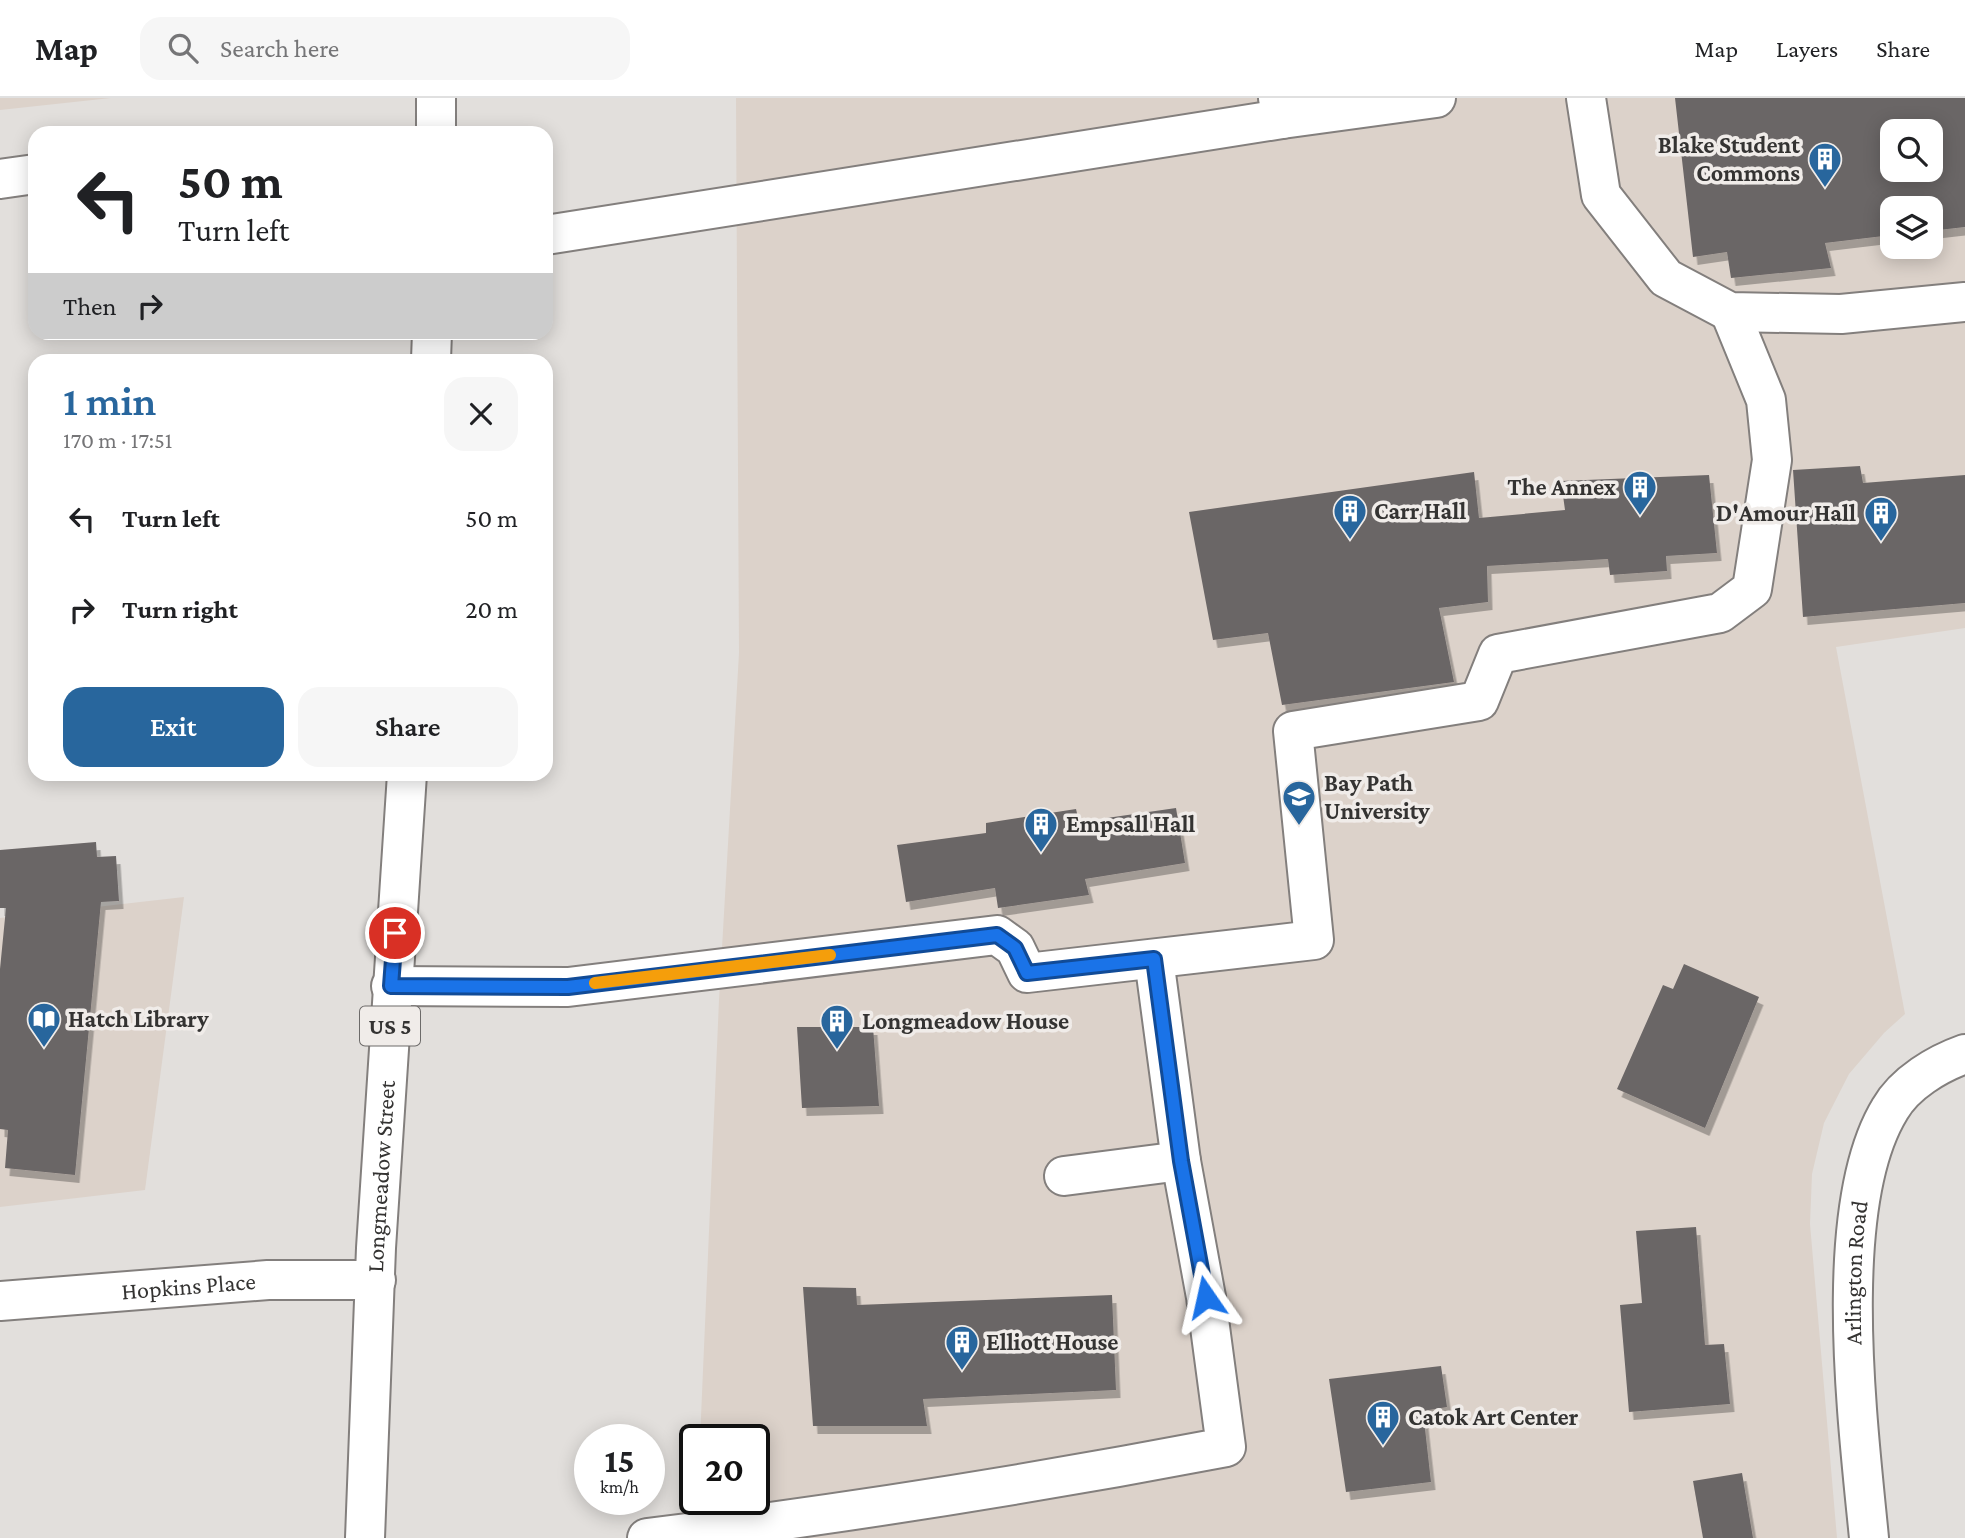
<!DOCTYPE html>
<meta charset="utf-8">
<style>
body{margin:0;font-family:"Crimson Pro",serif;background:#f6f6f6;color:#202124;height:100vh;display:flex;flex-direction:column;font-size:26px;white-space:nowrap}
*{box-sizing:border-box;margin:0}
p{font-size:23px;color:#757577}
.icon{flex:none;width:38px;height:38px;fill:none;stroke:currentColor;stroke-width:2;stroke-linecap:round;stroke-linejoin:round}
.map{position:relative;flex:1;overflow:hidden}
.drawer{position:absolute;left:28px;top:256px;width:525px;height:427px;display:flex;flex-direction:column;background:#fff;border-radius:21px;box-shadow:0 4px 18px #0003}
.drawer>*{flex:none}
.guide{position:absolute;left:28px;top:28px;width:525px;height:214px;border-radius:21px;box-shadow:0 4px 18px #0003;background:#fff;color:#202124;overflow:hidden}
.fabs{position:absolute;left:1880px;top:21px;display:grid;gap:14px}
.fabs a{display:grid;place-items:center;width:63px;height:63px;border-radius:14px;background:#fff;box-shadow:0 4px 18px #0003;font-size:35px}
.speed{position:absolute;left:574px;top:1326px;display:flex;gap:14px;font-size:35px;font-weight:700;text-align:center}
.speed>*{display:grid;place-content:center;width:91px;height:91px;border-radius:50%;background:#fff;box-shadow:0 4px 18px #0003;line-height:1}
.speed small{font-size:18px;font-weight:400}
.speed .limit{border:4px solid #111;border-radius:10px;background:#fff;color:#111}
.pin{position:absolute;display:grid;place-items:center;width:60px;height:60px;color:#fff;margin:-30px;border:4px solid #fff;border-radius:50%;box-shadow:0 2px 7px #0007}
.me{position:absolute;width:77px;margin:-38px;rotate:349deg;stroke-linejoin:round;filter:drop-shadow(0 0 5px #0008)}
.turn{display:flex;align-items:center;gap:24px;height:147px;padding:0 35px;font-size:32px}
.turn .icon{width:91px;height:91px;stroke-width:2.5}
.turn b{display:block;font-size:49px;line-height:60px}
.then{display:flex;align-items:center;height:66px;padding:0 35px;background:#0003;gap:14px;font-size:26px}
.round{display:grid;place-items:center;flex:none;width:74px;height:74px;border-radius:21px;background:#f6f6f6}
.head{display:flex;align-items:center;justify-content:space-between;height:119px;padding:0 35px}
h1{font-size:42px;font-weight:600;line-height:52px;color:#28669d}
.primary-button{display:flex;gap:14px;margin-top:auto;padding:14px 35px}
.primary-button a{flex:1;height:80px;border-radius:21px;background:#28669d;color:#fff;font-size:28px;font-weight:600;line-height:80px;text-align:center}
.primary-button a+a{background:#f6f6f6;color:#202124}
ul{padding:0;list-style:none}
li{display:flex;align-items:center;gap:21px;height:91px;padding:0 35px}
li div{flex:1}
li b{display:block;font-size:26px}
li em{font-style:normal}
header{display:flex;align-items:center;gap:42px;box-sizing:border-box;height:98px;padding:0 35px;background:#fff;border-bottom:2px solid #e0e0e0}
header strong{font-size:33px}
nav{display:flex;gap:38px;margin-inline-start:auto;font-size:24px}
.search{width:490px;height:63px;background:#f6f6f6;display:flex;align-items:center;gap:18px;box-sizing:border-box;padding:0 24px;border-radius:21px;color:#757577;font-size:26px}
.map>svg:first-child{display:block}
</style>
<header>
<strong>Map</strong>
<div class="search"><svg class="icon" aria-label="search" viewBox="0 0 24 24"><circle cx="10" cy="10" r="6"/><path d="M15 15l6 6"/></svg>Search here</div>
<nav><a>Map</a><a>Layers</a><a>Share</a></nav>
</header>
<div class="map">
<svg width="1965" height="1440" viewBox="0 0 1965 1440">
<defs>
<filter id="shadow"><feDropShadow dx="4.5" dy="8" stdDeviation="0" flood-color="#0004"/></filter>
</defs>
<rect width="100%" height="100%" fill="#e2dfdc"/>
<!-- built -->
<g fill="#dcd2ca" fill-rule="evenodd">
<path d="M 0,0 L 111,0 L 0,12 Z"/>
<path d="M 736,0 L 1965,0 L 1965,530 L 1836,549 L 1905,916 L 1884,935 L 1849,976 L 1824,1025 L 1812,1076 L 1810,1126 L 1837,1440 L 696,1440 L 698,1402 L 754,1402 L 754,1342 L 700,1342 L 719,902 L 739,555 ZM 1892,33 L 1930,33 L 1930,72 L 1892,72 ZM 1892,110 L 1930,110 L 1930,149 L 1892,149 Z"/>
<path d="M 184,799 L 145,1092 L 0,1109 L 0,820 Z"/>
</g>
<!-- building -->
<g fill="#6b6666" fill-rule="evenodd" filter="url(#shadow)">
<path d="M 1675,0 L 1965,0 L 1965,129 L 1930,133 L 1930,110 L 1892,110 L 1892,137 L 1825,145 L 1831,170 L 1731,180 L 1727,154 L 1693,159 ZM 1892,33 L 1930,33 L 1930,72 L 1892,72 Z"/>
<path d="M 1860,368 L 1863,385 L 1965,377 L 1965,505 L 1803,519 L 1793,372 Z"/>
<path d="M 1474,374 L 1479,420 L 1565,412 L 1561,383 L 1709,377 L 1717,455 L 1666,458 L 1667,473 L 1610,477 L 1608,461 L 1487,468 L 1488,504 L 1439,510 L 1454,584 L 1282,607 L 1268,535 L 1213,542 L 1189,414 Z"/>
<path d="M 1176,710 L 1185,765 L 1085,781 L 1089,797 L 998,810 L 995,790 L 906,804 L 897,747 L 986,735 L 986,725 L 1076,711 L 1079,724 Z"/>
<path d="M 96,744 L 97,759 L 116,758 L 119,803 L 101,804 L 75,1077 L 5,1070 L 8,1032 L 0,1031 L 0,871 L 6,810 L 0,810 L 0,752 Z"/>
<path d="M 1684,866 L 1759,899 L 1705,1030 L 1617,991 L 1663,887 L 1673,891 Z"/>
<path d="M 797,929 L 873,929 L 879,1008 L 802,1010 Z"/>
<path d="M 1696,1129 L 1705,1247 L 1724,1246 L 1730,1306 L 1629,1314 L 1620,1207 L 1642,1205 L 1636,1133 Z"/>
<path d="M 803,1189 L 856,1190 L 857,1207 L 1112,1197 L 1116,1292 L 923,1301 L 927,1328 L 813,1328 Z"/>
<path d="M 1441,1268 L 1447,1309 L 1423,1313 L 1431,1384 L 1346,1394 L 1329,1281 Z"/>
<path d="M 1742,1375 L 1753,1440 L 1703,1440 L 1693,1383 Z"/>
</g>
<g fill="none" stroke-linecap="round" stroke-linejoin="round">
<defs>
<g id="minor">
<path d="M 1278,0 L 1282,21 L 1436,0"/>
<path d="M 1586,0 L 1601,97 L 1666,180 L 1730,214 L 1841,216 L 1965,204"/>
<path d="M 0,81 L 35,76"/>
<path d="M 546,137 L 1282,21"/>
<path d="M 391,888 L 568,889 L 997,837 L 1015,850 L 1027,875 L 1314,842 L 1293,633 L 1479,603 L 1498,556 L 1720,515 L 1752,491 L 1772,362 L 1766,302 L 1730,214"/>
<path d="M 1064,1078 L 1181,1063"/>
<path id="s1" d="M 0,1203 L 268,1182 L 376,1182"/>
<path d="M 647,1440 C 843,1416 1032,1386 1226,1349 L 1206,1199 L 1181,1063 L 1154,861"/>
<path id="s2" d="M 1869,1440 C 1858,1327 1830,1109 1890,1011 C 1905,985 1937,966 1965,956"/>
</g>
<g id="major">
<path d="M 436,0 L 436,35"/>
<path d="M 431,262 L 432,234"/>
<path id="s3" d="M 365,1440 L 376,1150 L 407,676"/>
</g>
</defs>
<!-- minor casing -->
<use href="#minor" stroke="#837f7d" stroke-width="42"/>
<!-- major casing -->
<use href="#major" stroke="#837f7d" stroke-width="42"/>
<!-- minor -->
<use href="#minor" stroke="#fff" stroke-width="38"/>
<!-- major -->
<use href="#major" stroke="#fff" stroke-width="38"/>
</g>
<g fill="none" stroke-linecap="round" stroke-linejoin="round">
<defs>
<path id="route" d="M 395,835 L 391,888 L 568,889 L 997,837 L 1015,850 L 1027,875 L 1154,861 L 1181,1063 L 1206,1199"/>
</defs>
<!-- route casing -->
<use href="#route" stroke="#114b97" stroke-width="18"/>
<!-- route -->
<use href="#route" stroke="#1a73e8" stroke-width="12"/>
<!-- slow -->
<path stroke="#f59e0b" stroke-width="12" d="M 595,885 L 830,857"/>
</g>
<!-- icons -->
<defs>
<symbol id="building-pin" viewBox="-11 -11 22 30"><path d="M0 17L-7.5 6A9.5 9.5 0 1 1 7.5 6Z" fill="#28669d" stroke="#f0ece9"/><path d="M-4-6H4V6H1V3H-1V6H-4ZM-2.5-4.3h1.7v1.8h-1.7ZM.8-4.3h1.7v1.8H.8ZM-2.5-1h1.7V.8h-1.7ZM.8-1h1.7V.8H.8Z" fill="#fff"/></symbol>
<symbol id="university-pin" viewBox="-11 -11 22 30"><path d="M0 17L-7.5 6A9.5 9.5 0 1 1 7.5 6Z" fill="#28669d" stroke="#f0ece9"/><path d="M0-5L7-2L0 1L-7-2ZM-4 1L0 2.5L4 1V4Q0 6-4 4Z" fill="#fff"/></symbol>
<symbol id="library-pin" viewBox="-11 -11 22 30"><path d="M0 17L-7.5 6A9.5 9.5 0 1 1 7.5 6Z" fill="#28669d" stroke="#f0ece9"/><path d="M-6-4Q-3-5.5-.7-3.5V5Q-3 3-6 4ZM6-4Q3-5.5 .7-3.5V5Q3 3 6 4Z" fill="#fff"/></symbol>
</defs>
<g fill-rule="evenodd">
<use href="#building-pin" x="1806" y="42" width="38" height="52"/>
<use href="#building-pin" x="1621" y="370" width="38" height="52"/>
<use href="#building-pin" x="1331" y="394" width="38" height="52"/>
<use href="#building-pin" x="1862" y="396" width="38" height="52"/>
<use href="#university-pin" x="1280" y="680" width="38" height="52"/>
<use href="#building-pin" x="1022" y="707" width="38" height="52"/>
<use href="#library-pin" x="25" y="902" width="38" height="52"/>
<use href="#building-pin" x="818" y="904" width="38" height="52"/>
<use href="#building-pin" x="943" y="1225" width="38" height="52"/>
<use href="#building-pin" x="1364" y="1300" width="38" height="52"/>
</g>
<g text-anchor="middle" stroke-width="7" stroke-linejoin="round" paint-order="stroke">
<!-- shield labels -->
<rect fill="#f0ece9" stroke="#6c6a69" stroke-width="2" x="360" y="908.5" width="60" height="39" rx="5"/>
<g font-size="23" font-weight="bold" fill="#343332">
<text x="390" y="936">US 5</text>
</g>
<!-- poi labels -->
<g font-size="24" font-weight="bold" fill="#343332" stroke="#f0ece9" text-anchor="start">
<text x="1800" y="55" text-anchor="end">Blake Student<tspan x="1800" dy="28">Commons</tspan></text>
<text x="1616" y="397" text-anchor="end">The Annex</text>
<text x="1374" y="421">Carr Hall</text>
<text x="1856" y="423" text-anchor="end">D'Amour Hall</text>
<text x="1324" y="693">Bay Path<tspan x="1324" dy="28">University</tspan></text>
<text x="1066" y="734">Empsall Hall</text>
<text x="68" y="929">Hatch Library</text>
<text x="862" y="931">Longmeadow House</text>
<text x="986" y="1252">Elliott House</text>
<text x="1408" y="1327">Catok Art Center</text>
</g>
<!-- street labels -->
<g font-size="24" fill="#343332" stroke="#f0ece9">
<text dy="8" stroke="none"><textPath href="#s3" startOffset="362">Longmeadow Street</textPath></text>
<text dy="8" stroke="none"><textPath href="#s2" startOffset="266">Arlington Road</textPath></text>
<text dy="8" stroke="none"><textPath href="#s1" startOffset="189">Hopkins Place</textPath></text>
</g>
</g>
</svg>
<div class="fabs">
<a><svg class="icon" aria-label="search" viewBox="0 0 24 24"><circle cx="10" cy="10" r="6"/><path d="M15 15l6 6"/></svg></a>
<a><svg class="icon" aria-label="layers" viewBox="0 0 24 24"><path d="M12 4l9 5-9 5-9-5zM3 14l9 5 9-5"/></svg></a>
</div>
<div class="speed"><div>15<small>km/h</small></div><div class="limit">20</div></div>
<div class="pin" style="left:395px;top:835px;background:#d93025"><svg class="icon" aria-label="arrive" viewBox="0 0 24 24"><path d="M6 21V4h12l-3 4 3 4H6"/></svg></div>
<svg class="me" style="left:1206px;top:1199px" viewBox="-20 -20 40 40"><path d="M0-17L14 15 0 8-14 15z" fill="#1a73e8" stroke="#fff" stroke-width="4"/></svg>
<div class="guide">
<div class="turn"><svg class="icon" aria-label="left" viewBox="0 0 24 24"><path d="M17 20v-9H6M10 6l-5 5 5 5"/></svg><div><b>50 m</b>Turn left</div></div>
<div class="then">Then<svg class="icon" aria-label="right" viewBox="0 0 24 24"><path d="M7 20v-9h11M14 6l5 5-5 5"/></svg></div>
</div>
<section class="drawer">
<div class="head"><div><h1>1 min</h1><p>170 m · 17:51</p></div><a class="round"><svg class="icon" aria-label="close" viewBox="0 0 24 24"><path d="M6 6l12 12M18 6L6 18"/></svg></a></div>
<ul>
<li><svg class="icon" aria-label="left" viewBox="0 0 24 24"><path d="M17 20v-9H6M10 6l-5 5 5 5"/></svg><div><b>Turn left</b></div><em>50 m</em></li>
<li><svg class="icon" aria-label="right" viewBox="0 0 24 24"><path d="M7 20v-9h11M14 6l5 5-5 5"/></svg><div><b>Turn right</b></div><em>20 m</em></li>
</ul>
<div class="primary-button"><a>Exit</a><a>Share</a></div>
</section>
</div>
